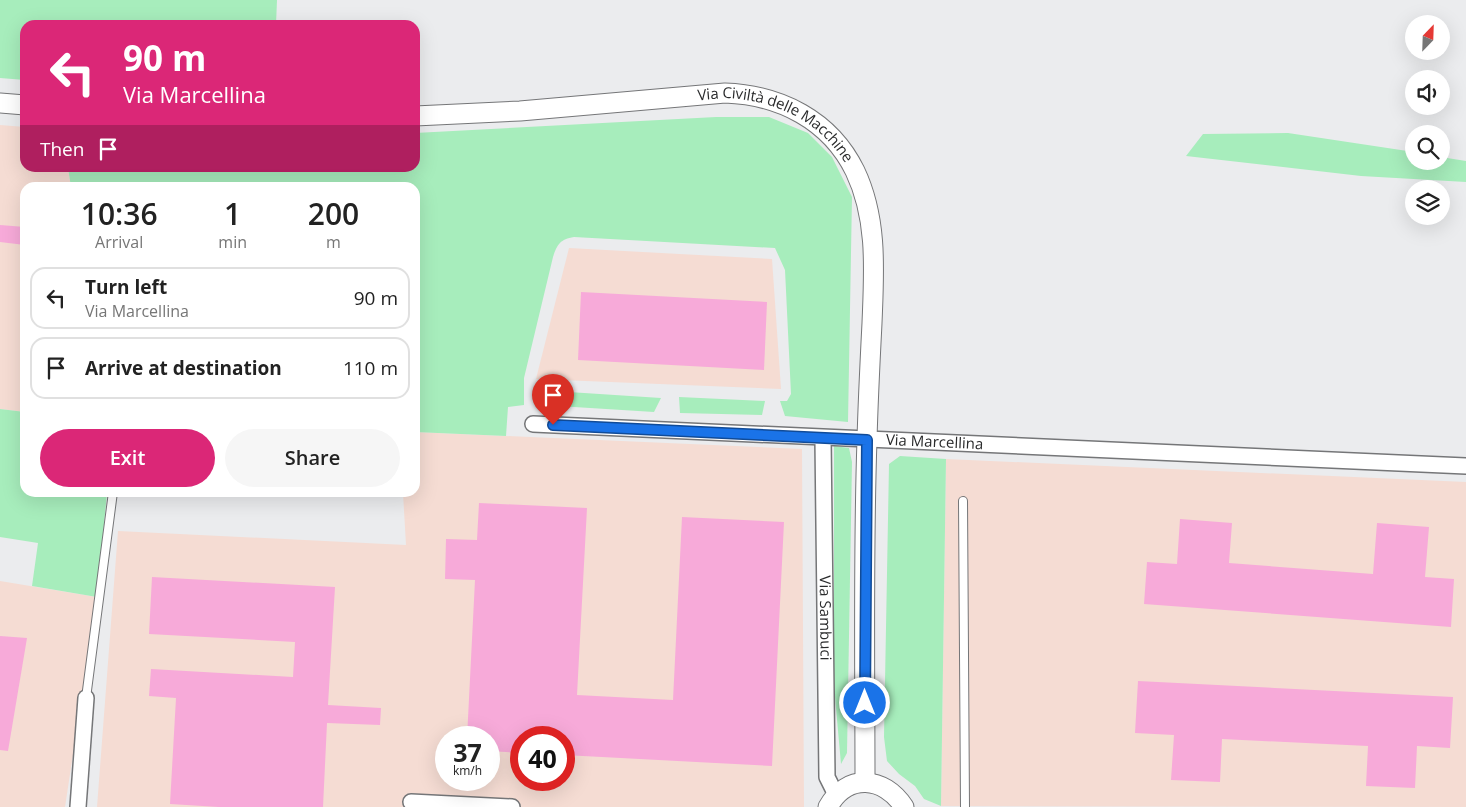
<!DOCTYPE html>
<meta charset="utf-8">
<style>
body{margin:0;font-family:"Open Sans",sans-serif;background:#f6f6f6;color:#222;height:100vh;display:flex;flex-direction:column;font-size:19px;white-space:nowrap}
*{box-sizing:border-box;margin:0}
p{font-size:16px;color:#767676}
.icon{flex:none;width:28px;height:28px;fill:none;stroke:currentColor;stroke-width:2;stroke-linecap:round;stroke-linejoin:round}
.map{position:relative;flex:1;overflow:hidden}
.sheet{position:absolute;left:20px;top:182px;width:400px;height:315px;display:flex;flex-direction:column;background:#fff;border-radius:15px;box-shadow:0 5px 20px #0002}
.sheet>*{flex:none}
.guide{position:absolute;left:20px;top:20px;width:400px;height:152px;border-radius:15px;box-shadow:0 5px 20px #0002;background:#db2777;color:#fff;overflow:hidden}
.needle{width:32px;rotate:23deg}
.controls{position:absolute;left:1405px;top:15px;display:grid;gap:10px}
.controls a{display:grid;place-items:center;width:45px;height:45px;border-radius:50%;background:#fff;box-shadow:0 5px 20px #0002;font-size:25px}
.speed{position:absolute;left:435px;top:726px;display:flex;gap:10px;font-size:25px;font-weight:700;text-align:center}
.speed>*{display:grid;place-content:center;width:65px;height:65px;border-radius:50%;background:#fff;box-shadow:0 5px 20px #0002;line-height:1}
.speed small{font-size:12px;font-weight:400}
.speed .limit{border:8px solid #d22;background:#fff;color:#111}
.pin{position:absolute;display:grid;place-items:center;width:42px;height:42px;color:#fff;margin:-51px -21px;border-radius:50% 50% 50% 0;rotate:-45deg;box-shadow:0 0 5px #0007}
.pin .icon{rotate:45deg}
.me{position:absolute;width:55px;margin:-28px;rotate:0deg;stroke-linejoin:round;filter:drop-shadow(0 0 4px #0008)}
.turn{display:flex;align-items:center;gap:18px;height:105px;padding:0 20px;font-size:22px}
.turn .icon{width:65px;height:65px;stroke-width:2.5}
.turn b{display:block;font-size:35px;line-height:42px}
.then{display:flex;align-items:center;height:48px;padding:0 20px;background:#0003;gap:10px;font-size:19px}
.eta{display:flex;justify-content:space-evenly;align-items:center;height:85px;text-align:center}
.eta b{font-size:30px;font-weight:600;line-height:35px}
.primary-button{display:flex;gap:10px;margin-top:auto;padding:10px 20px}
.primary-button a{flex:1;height:58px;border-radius:30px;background:#db2777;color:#fff;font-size:20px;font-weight:600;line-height:58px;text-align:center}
.primary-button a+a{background:#f6f6f6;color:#222}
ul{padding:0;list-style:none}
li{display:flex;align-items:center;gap:15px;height:62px;margin:0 10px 8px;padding:0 10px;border:2px solid #e0e0e0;border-radius:15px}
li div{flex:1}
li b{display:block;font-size:19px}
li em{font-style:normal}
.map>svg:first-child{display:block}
</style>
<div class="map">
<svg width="1466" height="807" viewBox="0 0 1466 807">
<rect width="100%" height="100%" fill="#ebecee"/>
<!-- industrial -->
<g fill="#f5dcd3" fill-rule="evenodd">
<path d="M 0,125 L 25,127 L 25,168 L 68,168 L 71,187 L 25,188 L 25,412 L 0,409 Z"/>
<path d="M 569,248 L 772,259 L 781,389 L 536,379 Z"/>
<path d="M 415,432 L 802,449 L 804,807 L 97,807 L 118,531 L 406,545 L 403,493 L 415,492 ZM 446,738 L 489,738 L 489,780 L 446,780 ZM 521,738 L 564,738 L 564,780 L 521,780 Z"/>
<path d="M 946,459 L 1466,482 L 1466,807 L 941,806 Z"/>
<path d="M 0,581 L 97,597 L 65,807 L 0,807 Z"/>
</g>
<!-- green -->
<g fill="#a7edbc">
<path d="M 0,0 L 277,0 L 276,25 L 25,25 L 25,80 L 0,78 Z"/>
<path d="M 716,117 L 769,117 L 808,133 L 832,157 L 852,197 L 848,422 L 785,416 L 780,401 L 787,401 L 791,394 L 785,270 L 775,248 L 574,237 C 560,239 557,245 553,257 L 524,378 L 524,405 L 508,407 L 506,436 L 415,432 L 415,188 L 71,187 L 68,168 L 415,168 L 415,133 Z"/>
<path d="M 1288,133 L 1414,152 L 1414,161 L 1441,161 L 1441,157 L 1466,161 L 1466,182 L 1361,176 L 1186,156 L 1203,134 Z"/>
<path d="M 538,390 L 661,398 L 654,412 L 542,405 Z"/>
<path d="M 679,397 L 765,401 L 762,415 L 680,413 Z"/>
<path d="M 0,409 L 25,412 L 25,492 L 107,493 L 97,597 L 32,586 L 38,543 L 0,537 Z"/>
<path d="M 834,446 L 849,448 L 852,462 L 847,753 L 841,764 L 834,686 Z"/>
<path d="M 900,456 L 946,459 L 941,806 L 924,799 L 915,786 L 899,774 L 887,761 L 884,737 L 889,464 Z"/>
</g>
<!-- building -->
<g fill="#f7aad9">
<path d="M 0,225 L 25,227 L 25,245 L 0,242 Z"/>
<path d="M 581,292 L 767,302 L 764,370 L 578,360 Z"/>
<path d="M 479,503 L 587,508 L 577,695 L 673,700 L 682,517 L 784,522 L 772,766 L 564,755 L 564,738 L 521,738 L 521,753 L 489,751 L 489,738 L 467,738 L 475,580 L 445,579 L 446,539 L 477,540 Z"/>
<path d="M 1180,519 L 1232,523 L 1229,563 L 1373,574 L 1377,523 L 1429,527 L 1425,577 L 1454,579 L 1451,627 L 1144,604 L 1147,562 L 1177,564 Z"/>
<path d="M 152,577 L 335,587 L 328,705 L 381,708 L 380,725 L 327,723 L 323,807 L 219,807 L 170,804 L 176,698 L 149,696 L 151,669 L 293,677 L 295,642 L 149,634 Z"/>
<path d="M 0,636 L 27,638 L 8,751 L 0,750 Z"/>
<path d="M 1138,681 L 1453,697 L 1450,748 L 1417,746 L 1415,788 L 1366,786 L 1368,746 L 1222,739 L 1220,782 L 1171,780 L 1174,735 L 1135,733 Z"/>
</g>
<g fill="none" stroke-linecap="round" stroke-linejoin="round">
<defs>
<g id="service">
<path d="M 963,501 L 965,807"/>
<path d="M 86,698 L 113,492"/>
</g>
<g id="minor">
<path id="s1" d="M 533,424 L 1466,466"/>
<path id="s2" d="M 823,439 L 827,777 L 836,795"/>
<path d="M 411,802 L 512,807"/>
<path d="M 78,807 L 86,698"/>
</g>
<g id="tertiary">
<path d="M 0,103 L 25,105"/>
<path id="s3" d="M 415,116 L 520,111 L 725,93 C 780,95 830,120 855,171 C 878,219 874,272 872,323 C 870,362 868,401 867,440 C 863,554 865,668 865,782"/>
<path d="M 828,807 C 847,773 884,776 904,807"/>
</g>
</defs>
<!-- service casing -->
<use href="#service" stroke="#757678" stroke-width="10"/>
<!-- minor casing -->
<use href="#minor" stroke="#757678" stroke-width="18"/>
<!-- tertiary casing -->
<use href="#tertiary" stroke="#757678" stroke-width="21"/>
<!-- service -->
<use href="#service" stroke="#fff" stroke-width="8"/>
<!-- minor -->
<use href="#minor" stroke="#fff" stroke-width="15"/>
<!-- tertiary -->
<use href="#tertiary" stroke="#fff" stroke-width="19"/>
</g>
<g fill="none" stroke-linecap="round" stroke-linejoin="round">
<defs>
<path id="route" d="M 553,425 L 867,440 L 865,703"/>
</defs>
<!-- route casing -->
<use href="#route" stroke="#114b97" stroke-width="12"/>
<!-- route -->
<use href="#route" stroke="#1a73e8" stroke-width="9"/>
</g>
<g text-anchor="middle" stroke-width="4" stroke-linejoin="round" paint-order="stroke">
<!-- street labels -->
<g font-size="15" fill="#2a2b2c" stroke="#ebecee">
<text dy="5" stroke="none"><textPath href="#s3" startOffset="371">Via Civiltà delle Macchine</textPath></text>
<text dy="5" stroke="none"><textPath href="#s1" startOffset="402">Via Marcellina</textPath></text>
<text dy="5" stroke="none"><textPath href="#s2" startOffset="179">Via Sambuci</textPath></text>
</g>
</g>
</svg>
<div class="controls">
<a><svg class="needle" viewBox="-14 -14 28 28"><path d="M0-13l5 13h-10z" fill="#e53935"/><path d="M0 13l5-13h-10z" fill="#767676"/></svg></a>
<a><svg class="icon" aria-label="sound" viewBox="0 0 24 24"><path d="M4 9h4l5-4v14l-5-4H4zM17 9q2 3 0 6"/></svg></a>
<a><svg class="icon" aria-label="search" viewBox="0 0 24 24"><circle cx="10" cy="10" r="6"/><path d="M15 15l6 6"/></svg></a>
<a><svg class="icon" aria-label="layers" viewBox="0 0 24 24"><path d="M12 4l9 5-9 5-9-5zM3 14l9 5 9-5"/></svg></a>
</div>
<div class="speed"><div>37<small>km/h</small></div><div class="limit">40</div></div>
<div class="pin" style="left:553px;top:425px;background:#d93025"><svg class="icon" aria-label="arrive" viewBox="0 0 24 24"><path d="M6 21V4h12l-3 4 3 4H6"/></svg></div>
<svg class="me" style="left:865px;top:703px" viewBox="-20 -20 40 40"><circle r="17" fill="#1a73e8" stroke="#fff" stroke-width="3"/><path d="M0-11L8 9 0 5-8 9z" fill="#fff"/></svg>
<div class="guide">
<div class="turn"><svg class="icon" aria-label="left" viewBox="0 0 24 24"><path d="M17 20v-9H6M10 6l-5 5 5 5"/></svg><div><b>90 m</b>Via Marcellina</div></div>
<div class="then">Then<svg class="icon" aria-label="arrive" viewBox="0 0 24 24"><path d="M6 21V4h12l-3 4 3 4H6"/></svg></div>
</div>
<section class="sheet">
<div class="eta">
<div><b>10:36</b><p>Arrival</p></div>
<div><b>1</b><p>min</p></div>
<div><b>200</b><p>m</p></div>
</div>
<ul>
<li><svg class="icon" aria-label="left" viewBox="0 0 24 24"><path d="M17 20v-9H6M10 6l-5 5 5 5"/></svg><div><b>Turn left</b><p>Via Marcellina</p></div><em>90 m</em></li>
<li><svg class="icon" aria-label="arrive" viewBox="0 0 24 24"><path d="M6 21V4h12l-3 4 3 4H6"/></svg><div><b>Arrive at destination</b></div><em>110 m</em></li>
</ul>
<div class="primary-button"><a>Exit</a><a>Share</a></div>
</section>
</div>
